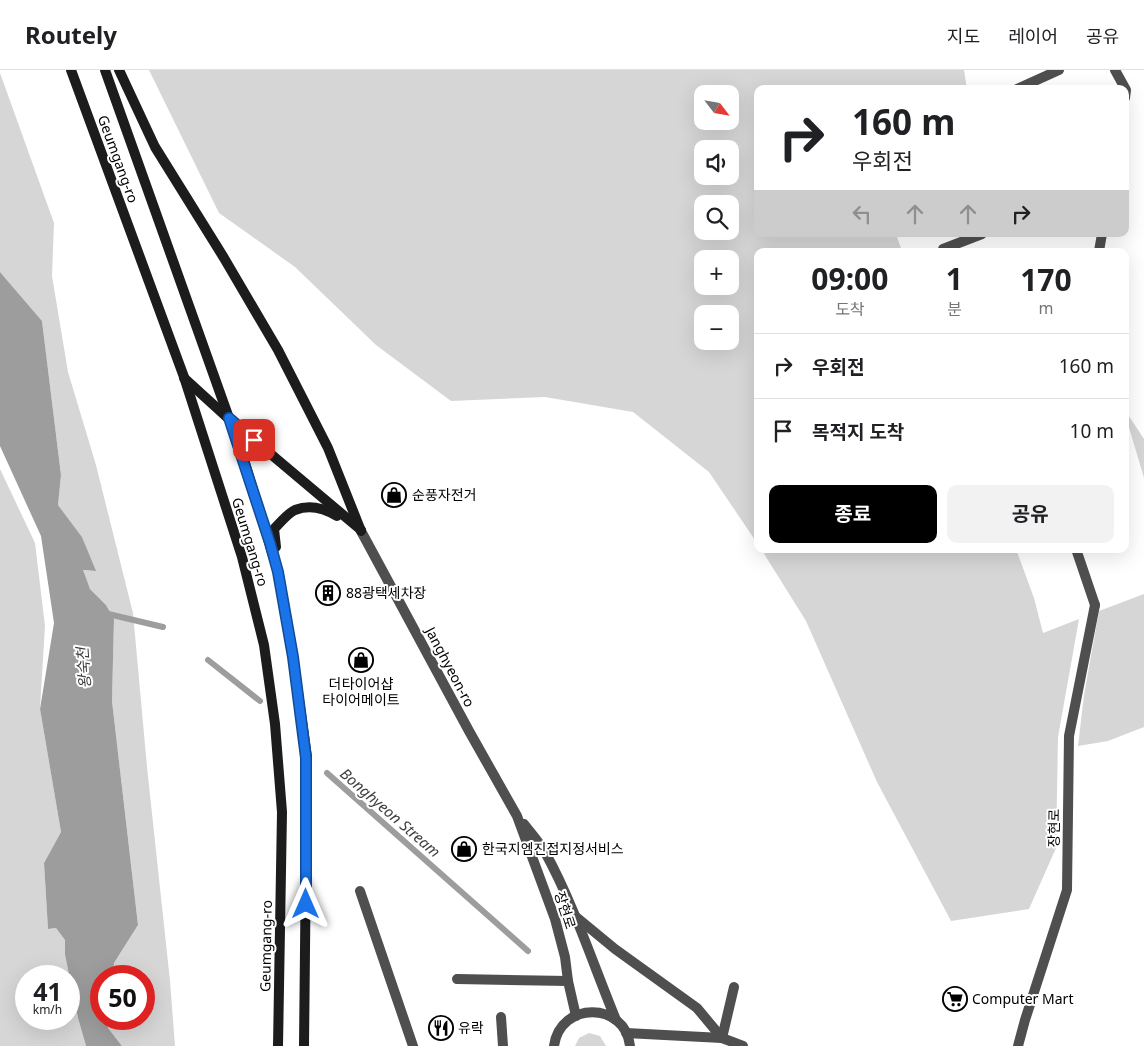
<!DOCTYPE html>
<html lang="ko">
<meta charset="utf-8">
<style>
body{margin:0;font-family:"Noto Sans","Noto Sans KR",sans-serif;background:#f2f2f2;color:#202124;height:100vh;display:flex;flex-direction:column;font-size:19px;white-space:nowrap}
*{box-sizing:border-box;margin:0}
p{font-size:16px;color:#757577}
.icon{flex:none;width:28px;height:28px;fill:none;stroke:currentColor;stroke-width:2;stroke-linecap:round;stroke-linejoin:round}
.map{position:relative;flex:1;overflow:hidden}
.panel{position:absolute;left:754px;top:178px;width:375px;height:305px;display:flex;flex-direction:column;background:#fff;border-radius:10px;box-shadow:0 5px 20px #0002}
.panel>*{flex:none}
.guide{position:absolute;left:754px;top:15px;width:375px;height:152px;border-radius:10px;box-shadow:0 5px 20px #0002;background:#fff;color:#202124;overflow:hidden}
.needle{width:32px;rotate:121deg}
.fabs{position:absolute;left:694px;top:15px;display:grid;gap:10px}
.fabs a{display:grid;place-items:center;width:45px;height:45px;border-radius:10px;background:#fff;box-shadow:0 5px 20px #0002;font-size:25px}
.speed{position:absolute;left:15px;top:895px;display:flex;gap:10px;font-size:25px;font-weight:700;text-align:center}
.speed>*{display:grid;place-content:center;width:65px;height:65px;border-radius:50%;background:#fff;box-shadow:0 5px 20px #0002;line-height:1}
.speed small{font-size:12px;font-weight:400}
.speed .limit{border:8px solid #d22;background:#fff;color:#111}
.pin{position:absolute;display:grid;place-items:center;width:42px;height:42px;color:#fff;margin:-21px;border-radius:10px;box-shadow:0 2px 8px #0006}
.me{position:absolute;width:55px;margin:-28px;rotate:0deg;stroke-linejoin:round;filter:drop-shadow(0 0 4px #0008)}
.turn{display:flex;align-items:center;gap:18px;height:105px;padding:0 15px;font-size:22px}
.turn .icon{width:65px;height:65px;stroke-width:2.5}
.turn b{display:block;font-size:35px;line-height:42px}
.lanes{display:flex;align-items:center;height:48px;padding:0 15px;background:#0003;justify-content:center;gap:25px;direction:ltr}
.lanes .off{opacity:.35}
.eta{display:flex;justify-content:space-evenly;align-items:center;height:85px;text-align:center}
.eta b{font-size:30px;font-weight:700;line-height:35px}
.button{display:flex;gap:10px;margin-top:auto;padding:10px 15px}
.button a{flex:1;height:58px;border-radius:10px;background:#000;color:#fff;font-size:20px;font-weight:700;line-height:58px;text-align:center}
.button a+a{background:#f2f2f2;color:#202124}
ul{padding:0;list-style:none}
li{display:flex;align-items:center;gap:15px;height:65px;padding:0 15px;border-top:1px solid #e0e0e0}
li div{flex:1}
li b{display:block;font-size:19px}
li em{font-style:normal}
header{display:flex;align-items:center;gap:30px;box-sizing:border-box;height:70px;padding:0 25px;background:#fff;border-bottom:1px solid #e0e0e0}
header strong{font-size:24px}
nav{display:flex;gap:28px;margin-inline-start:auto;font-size:18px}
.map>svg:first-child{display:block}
</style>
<header>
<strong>Routely</strong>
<nav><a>지도</a><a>레이어</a><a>공유</a></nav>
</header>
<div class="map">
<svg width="1144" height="976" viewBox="0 0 1144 976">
<rect width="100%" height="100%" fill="#fff"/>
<!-- green -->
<g fill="#d6d6d6" fill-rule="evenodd">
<path d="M 149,0 L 964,0 L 967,19 L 758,19 L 758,164 L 896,164 L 902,181 L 758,181 L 757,473 L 709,402 L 633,342 L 545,327 L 451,331 L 376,275 L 295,197 L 219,143 ZM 702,24 L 730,24 L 730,51 L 702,51 ZM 702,79 L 730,79 L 730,106 L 702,106 ZM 702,134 L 730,134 L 730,161 L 702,161 ZM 702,189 L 730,189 L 730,216 L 702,216 ZM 702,244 L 730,244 L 730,271 L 702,271 Z"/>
<path d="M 0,3 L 54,153 L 52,206 L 68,302 L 96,395 L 133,543 L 147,697 L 170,911 L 175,976 L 122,976 L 108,958 L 109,949 L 144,949 L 144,906 L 113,906 L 114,893 L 138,855 L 112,631 L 114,549 L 106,535 L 90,519 L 82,500 L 95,501 L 82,467 L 58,435 L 61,405 L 42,251 L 0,202 Z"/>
<path d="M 1125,340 L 1144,369 L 1144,408 L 1125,344 Z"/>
<path d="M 0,399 L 35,473 L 45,556 L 40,639 L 61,762 L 44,793 L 48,859 L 56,858 L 65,870 L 65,885 L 78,948 L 86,976 L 0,976 ZM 26,906 L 69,906 L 69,949 L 26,949 Z"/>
<path d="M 761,479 L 1016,479 L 1034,528 L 1043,563 L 1079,549 L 1058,667 L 1056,778 L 1029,839 L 951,851 L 877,712 L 806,551 Z"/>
<path d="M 1144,524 L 1144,657 L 1108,671 L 1078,676 L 1084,625 L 1099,541 Z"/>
<path d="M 589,963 L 600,966 L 606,976 L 575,976 L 579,968 Z"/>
</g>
<!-- water -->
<path fill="#9d9d9d" d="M 0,202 L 42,251 L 61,405 L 58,435 L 82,467 L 96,501 L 83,500 L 90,519 L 106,535 L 114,549 L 112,631 L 138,855 L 114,893 L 113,906 L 101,906 L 101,949 L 109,949 L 108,958 L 122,976 L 86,976 L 78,948 L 65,885 L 65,870 L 56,858 L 48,859 L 44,793 L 61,762 L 40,639 L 54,553 L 41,466 L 0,376 Z"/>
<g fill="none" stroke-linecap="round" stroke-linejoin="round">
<!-- stream -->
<g stroke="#9d9d9d" stroke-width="6">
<path d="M 104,543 L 163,557"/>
<path d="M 208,590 L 260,631"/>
<path d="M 327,703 L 528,881"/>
</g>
<!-- lane -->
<g stroke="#4f4f4f" stroke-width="10">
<path d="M 1115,0 L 1126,20 L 1125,28"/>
<path d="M 1017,19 L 1059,0"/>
<path d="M 943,179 L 982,164"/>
<path d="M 1099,181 L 1102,164"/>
<path d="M 1076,479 L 1095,535"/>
<path d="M 360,821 L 413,976"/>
<path d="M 457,909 L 568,911"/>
<path d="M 501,947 L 503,976"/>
<path d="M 722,968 L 734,917"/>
</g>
<!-- street -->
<g stroke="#4f4f4f" stroke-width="10">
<path d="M 361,461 L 469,661 L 517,746 L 555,849 L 565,887 L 568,911 L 576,946"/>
<path d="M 524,754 C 531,763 539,772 545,782 C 574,835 593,894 616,950"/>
<path d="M 575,846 L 615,879 L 697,938 L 722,968"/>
<path d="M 626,963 L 722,968 L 743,976"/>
<path d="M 554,976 C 560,931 625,931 630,976"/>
<path d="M 1018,976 L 1025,950 L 1067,820 L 1069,666 L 1095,535"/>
</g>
<!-- secondary -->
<g stroke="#1c1c1c" stroke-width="10">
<path d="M 71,0 L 184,307 L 242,487 L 264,575 L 275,654 L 282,742 L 278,976"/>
<path d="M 105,0 L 245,393 L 278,502 L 293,587 L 307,687 L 304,976"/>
<path d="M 119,0 L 155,77 L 224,188 L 278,280 L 328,378 L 361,461"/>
<path d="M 184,308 L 229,349 L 361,460"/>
<path d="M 276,477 L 274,459 C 280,453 288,443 295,440 C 310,434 324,438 337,446"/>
</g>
</g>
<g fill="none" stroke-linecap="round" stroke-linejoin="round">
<defs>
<path id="route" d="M 254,370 L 229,348 L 270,473 L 278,502 L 293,587 L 306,688 L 306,834"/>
</defs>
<!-- route casing -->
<use href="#route" stroke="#114b97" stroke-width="12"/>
<!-- route -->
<use href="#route" stroke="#1a73e8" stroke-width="9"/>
</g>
<!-- icons -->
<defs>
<symbol id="shop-ring" viewBox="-11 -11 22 22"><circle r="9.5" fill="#fff" stroke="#000" stroke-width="1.5"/><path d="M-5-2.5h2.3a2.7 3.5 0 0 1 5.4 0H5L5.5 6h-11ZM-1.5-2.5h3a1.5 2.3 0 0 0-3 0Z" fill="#000"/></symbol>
<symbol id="building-ring" viewBox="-11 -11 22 22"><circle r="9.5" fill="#fff" stroke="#000" stroke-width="1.5"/><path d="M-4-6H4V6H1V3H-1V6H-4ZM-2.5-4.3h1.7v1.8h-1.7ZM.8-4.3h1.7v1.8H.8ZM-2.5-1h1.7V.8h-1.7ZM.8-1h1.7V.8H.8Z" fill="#000"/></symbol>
<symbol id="supermarket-ring" viewBox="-11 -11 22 22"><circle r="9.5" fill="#fff" stroke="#000" stroke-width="1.5"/><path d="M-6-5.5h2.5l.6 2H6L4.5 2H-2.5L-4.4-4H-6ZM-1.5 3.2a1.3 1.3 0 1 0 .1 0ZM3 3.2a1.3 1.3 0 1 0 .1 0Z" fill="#000"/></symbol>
<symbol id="restaurant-ring" viewBox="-11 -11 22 22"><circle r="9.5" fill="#fff" stroke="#000" stroke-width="1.5"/><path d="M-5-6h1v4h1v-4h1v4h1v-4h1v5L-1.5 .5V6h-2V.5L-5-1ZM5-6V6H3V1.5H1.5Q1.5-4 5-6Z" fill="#000"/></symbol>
</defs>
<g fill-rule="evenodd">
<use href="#shop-ring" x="380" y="411" width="28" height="28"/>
<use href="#building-ring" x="314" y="509" width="28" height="28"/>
<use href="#shop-ring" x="347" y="576" width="28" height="28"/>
<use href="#shop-ring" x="450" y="765" width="28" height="28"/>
<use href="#supermarket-ring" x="941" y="915" width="28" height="28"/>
<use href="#restaurant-ring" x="427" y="944" width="28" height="28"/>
</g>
<g text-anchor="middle" stroke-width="4" stroke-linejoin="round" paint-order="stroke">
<!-- street labels -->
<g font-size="14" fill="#000" stroke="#fff">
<text transform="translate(118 89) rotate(70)" y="5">Geumgang-ro</text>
<text transform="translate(250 472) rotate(73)" y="5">Geumgang-ro</text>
<text transform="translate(450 597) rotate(62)" y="5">Janghyeon-ro</text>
<text transform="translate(1054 758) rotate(-89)" y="5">장현로</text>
<text transform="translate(565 840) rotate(72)" y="5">장현로</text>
<text transform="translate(266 876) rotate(-89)" y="5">Geumgang-ro</text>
</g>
<!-- poi labels -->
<g font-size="14" fill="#000" stroke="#fff" text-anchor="start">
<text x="412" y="430">순풍자전거</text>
<text x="346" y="528">88광택세차장</text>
<text x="361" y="619" text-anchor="middle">더타이어샵<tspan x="361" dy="16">타이어메이트</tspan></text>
<text x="482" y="784">한국지엠진접지정서비스</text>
<text x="972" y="934">Computer Mart</text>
<text x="458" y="963">유락</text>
</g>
<!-- water labels -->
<g font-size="15" font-style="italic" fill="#3e3e3e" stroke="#fff">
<text transform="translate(84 598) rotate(-94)" y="5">왕숙천</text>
<text transform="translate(390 743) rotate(41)" y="5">Bonghyeon Stream</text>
</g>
</g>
</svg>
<div class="fabs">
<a><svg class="needle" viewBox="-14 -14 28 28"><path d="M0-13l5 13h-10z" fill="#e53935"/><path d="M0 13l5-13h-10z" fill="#757577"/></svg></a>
<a><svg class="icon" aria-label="sound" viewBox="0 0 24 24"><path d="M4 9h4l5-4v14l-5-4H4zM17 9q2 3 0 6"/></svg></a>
<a><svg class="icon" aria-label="search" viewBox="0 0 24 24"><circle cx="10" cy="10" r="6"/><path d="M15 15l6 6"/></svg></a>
<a>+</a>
<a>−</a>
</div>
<div class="speed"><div>41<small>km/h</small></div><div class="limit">50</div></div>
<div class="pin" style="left:254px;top:370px;background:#d93025"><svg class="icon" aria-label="arrive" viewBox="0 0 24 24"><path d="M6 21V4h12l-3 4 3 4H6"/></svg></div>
<svg class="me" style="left:306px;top:834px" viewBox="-20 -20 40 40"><path d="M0-17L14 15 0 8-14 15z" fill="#1a73e8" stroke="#fff" stroke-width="4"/></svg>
<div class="guide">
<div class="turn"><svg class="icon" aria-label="right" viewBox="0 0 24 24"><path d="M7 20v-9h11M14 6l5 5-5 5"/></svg><div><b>160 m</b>우회전</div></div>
<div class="lanes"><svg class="icon off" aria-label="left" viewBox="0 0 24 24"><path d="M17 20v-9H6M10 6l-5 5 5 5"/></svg><svg class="icon off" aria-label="ahead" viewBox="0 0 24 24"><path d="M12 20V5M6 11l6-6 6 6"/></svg><svg class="icon off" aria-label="ahead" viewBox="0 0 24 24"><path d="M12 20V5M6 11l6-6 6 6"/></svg><svg class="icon" aria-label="right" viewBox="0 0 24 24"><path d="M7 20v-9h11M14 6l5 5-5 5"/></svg></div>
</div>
<section class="panel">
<div class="eta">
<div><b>09:00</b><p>도착</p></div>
<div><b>1</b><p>분</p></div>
<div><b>170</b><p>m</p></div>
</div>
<ul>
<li><svg class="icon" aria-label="right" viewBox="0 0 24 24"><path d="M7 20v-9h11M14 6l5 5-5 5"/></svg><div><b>우회전</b></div><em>160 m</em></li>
<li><svg class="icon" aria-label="arrive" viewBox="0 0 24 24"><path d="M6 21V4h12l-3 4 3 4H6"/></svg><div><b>목적지 도착</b></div><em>10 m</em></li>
</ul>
<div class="button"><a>종료</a><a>공유</a></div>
</section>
</div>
